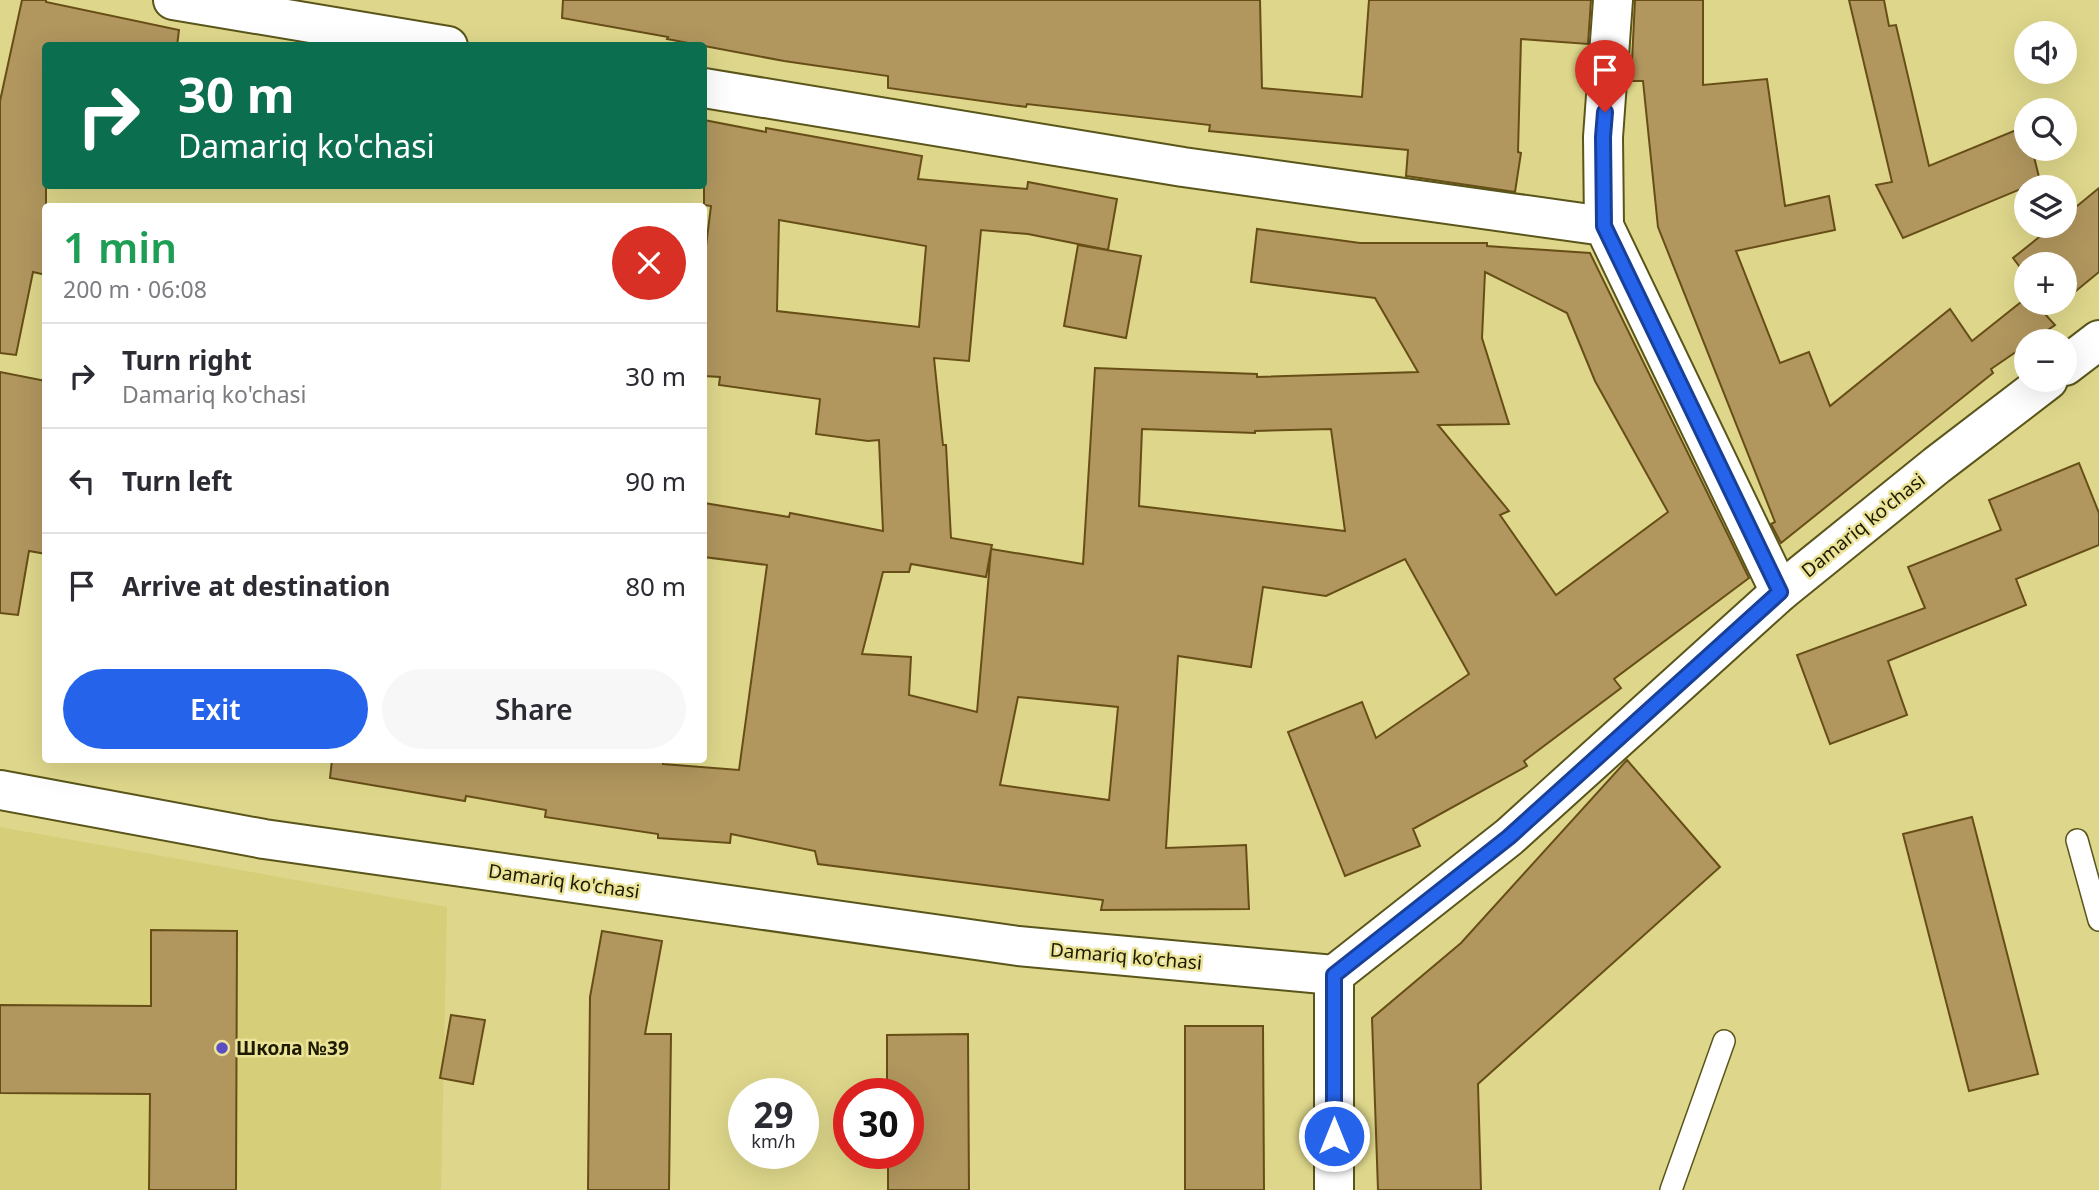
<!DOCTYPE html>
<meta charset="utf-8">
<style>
body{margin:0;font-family:"Noto Sans",sans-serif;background:#f7f7f7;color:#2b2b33;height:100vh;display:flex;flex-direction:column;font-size:26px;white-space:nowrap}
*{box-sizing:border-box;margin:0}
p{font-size:23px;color:#7c7c81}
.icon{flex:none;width:38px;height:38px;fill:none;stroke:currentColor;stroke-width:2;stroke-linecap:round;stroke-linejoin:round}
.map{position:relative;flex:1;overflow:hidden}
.sheet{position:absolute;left:42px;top:203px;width:665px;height:560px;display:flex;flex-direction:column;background:#fff;border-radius:7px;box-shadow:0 7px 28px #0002}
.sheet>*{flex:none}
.hud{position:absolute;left:42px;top:42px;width:665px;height:147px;border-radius:7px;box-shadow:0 7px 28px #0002;background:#0b6e4f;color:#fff;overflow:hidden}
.tools{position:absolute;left:2014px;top:21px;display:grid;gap:14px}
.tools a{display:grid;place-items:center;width:63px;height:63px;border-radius:50%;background:#fff;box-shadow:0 7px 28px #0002;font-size:35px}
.speed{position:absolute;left:728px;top:1078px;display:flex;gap:14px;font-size:35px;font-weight:700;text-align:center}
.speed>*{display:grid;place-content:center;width:91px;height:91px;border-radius:50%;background:#fff;box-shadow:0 7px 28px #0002;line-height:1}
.speed small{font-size:18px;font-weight:400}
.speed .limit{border:10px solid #d22;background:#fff;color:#111}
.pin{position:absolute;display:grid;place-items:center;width:60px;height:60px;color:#fff;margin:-72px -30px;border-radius:50% 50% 50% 0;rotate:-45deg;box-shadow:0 0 7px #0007}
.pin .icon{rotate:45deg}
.me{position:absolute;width:77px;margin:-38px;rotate:0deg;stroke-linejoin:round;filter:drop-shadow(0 0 5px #0008)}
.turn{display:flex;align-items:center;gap:24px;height:147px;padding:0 21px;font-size:32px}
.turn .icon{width:91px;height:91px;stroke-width:2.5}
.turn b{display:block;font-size:49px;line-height:60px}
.round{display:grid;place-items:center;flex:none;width:74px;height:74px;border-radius:37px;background:#f7f7f7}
.headline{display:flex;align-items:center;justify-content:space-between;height:119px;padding:0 21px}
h1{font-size:42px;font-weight:600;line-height:52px;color:#1e9e55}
.cta{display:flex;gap:14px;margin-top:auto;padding:14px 21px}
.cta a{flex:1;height:80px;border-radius:42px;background:#2563eb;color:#fff;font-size:28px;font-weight:600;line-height:80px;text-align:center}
.cta a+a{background:#f7f7f7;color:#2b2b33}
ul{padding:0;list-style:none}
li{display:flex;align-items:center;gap:21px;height:105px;padding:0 21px;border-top:2px solid #e1e1e2}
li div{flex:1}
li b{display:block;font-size:26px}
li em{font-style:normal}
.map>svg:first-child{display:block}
</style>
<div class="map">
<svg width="2099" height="1190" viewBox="0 0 2099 1190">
<rect width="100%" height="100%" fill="#ded78b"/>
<!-- built -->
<path fill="#d6ce79" d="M 0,827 L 447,907 L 441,1190 L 0,1190 Z"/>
<!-- building -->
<g fill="#b1965e" stroke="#674e17" stroke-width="2" fill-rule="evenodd">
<path d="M 22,0 L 46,0 L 46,2 L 179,30 L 177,46 L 46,46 L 46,275 L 33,272 L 16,355 L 0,353 L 0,101 Z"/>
<path d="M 563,0 L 1260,0 L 1262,88 L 1362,97 L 1369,0 L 1591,0 L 1588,44 L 1521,39 L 1518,152 L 1521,153 L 1515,192 L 1406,176 L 1408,150 L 1209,131 L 1210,125 L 1027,104 L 1026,107 L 888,88 L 888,76 L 784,61 L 667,39 L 668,37 L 562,18 Z"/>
<path d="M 1635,0 L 1703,0 L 1703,85 L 1767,79 L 1785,206 L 1829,196 L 1835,230 L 1736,251 L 1780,363 L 1809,352 L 1830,406 L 1950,309 L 1972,341 L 2026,298 L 2026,303 L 2035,303 L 2055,325 L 2032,341 L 2026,341 L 2026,345 L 1991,369 L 1993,373 L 1781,543 L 1771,524 L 1775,522 L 1658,227 L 1643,81 L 1631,81 Z"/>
<path d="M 1849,0 L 1884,0 L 1889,26 L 1896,25 L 1929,166 L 2026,126 L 2026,149 L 2032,149 L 2040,181 L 1903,238 L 1876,185 L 1892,182 Z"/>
<path d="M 704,120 L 766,132 L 766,128 L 922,156 L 918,179 L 1027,189 L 1028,182 L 1117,199 L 1108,250 L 1028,234 L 981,230 L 969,361 L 934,358 L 943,445 L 946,445 L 951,538 L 992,545 L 991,549 L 1083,564 L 1095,368 L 1257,374 L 1257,377 L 1418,372 L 1375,298 L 1251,282 L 1257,229 L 1360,243 L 1487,243 L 1487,246 L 1590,253 L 1749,578 L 1614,679 L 1621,688 L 1524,761 L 1527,766 L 1413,829 L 1420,846 L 1345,876 L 1288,732 L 1362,702 L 1376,738 L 1469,674 L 1405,559 L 1326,596 L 1263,587 L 1251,667 L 1178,656 L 1166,848 L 1246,845 L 1249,909 L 1101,910 L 1103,900 L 818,864 L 815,851 L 731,834 L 730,843 L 658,838 L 658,834 L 545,817 L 546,810 L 466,796 L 465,801 L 330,778 L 332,760 L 663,760 L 663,764 L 739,770 L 767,565 L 704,557 L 704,503 L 789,517 L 790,513 L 883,531 L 879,440 L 868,441 L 816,434 L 820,399 L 719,385 L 720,377 L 704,376 L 704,262 L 711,206 L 704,205 ZM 779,220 L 926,246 L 919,327 L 777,311 ZM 1485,272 L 1567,313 L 1595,381 L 1668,512 L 1556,595 L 1500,515 L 1509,511 L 1438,425 L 1509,424 L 1482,338 ZM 1142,429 L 1255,433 L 1255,431 L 1331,429 L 1345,531 L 1139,506 ZM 991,549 L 977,712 L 909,695 L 911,657 L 862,654 L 883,572 L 909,572 L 911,564 L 986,577 ZM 1018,697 L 1118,707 L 1109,800 L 1000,785 Z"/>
<path d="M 2099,188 L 2099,272 L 2065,300 L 2065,264 L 2026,264 L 2026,275 L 2013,258 L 2053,226 L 2065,226 L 2065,216 Z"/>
<path d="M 1078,245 L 1141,256 L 1126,338 L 1064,326 Z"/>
<path d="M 0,372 L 46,381 L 46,554 L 29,551 L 18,615 L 0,613 Z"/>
<path d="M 2079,463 L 2099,513 L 2099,545 L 2016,579 L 2026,605 L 1888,661 L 1907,715 L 1830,744 L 1797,655 L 1925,608 L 1908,567 L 2001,530 L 1989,500 Z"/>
<path d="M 1627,760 L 1720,867 L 1478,1084 L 1481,1190 L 1378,1190 L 1372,1018 L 1461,943 Z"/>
<path d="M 1972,817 L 2038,1074 L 1969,1091 L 1903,834 Z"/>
<path d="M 151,930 L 237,931 L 236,1190 L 149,1190 L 150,1094 L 0,1093 L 0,1005 L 151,1006 Z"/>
<path d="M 602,931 L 662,941 L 645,1034 L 671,1034 L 669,1190 L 588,1190 L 590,997 Z"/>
<path d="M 451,1015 L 485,1020 L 473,1084 L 440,1078 Z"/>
<path d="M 1185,1026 L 1263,1026 L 1264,1190 L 1185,1190 Z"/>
<path d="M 968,1034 L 969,1190 L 888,1190 L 888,1153 L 908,1153 L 908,1094 L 887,1094 L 887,1035 Z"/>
</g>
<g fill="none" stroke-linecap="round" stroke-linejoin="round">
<defs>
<g id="service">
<path d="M 2077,840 L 2099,920"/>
<path d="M 1671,1190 L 1724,1041"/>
</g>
<g id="minor">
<path d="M 173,0 L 448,46"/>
<path d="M 704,88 L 1183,167 L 1604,226 L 1780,592"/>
<path d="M 1604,226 L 1603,137 L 1613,0"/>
<path d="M 2065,366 L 2099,340"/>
<path d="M 0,790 L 264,839 L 1018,946 L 1334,975 L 1509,837 L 1780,592 L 1937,465 L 2048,380"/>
<path d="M 1334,1190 L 1334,975"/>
</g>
</defs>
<!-- service casing -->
<use href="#service" stroke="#5a551a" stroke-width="24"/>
<!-- minor casing -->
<use href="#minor" stroke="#5a551a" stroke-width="42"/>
<!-- service -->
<use href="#service" stroke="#fff" stroke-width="21"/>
<!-- minor -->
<use href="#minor" stroke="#fff" stroke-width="38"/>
</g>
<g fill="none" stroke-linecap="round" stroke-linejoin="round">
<defs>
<path id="route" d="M 1334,1136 L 1334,975 L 1509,837 L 1780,592 L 1604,226 L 1603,137 L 1605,112"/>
</defs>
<!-- route casing -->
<use href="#route" stroke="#184099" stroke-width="18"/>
<!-- route -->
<use href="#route" stroke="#2563eb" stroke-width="12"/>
</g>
<!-- markers -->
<circle fill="#5d4dc5" stroke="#ebe498" stroke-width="2.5" cx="222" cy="1048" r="7"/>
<g text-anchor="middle" stroke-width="5" stroke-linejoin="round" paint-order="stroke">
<!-- street labels -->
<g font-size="19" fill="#1d1a00" stroke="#ebe498">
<text transform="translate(1863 525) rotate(-39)" y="7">Damariq ko'chasi</text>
<text transform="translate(564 881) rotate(8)" y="7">Damariq ko'chasi</text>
<text transform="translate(1126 956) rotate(5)" y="7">Damariq ko'chasi</text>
</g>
<!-- poi labels -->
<g font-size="19" font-weight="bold" fill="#1d1a00" stroke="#ebe498" text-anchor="start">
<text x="236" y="1055">Школа №39</text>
</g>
</g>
</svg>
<div class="tools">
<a><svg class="icon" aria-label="sound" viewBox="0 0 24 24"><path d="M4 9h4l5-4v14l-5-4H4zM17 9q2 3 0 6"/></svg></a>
<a><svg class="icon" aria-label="search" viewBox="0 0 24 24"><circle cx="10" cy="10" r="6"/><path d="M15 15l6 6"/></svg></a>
<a><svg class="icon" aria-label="layers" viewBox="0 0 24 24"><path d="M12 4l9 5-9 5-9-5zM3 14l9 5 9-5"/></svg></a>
<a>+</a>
<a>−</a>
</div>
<div class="speed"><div>29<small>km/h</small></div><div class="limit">30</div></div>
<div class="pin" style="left:1605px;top:112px;background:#d93025"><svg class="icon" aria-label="arrive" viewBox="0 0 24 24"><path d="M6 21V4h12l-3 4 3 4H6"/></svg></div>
<svg class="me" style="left:1334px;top:1136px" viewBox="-20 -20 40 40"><circle r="17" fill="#2563eb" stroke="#fff" stroke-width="3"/><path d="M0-11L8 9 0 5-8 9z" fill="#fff"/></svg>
<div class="hud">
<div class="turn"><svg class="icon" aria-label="right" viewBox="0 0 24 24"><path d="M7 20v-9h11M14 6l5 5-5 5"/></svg><div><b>30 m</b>Damariq ko'chasi</div></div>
</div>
<section class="sheet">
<div class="headline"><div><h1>1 min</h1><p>200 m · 06:08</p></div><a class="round" style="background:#d93025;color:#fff"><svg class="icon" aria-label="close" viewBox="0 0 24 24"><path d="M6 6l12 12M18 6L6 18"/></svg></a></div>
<ul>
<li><svg class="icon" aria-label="right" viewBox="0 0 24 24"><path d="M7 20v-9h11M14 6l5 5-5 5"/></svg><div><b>Turn right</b><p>Damariq ko'chasi</p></div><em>30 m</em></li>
<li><svg class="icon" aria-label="left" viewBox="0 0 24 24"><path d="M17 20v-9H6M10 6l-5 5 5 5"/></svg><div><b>Turn left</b></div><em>90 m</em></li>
<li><svg class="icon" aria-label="arrive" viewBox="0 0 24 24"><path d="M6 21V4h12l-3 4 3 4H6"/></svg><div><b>Arrive at destination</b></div><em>80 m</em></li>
</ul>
<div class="cta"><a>Exit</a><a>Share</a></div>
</section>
</div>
